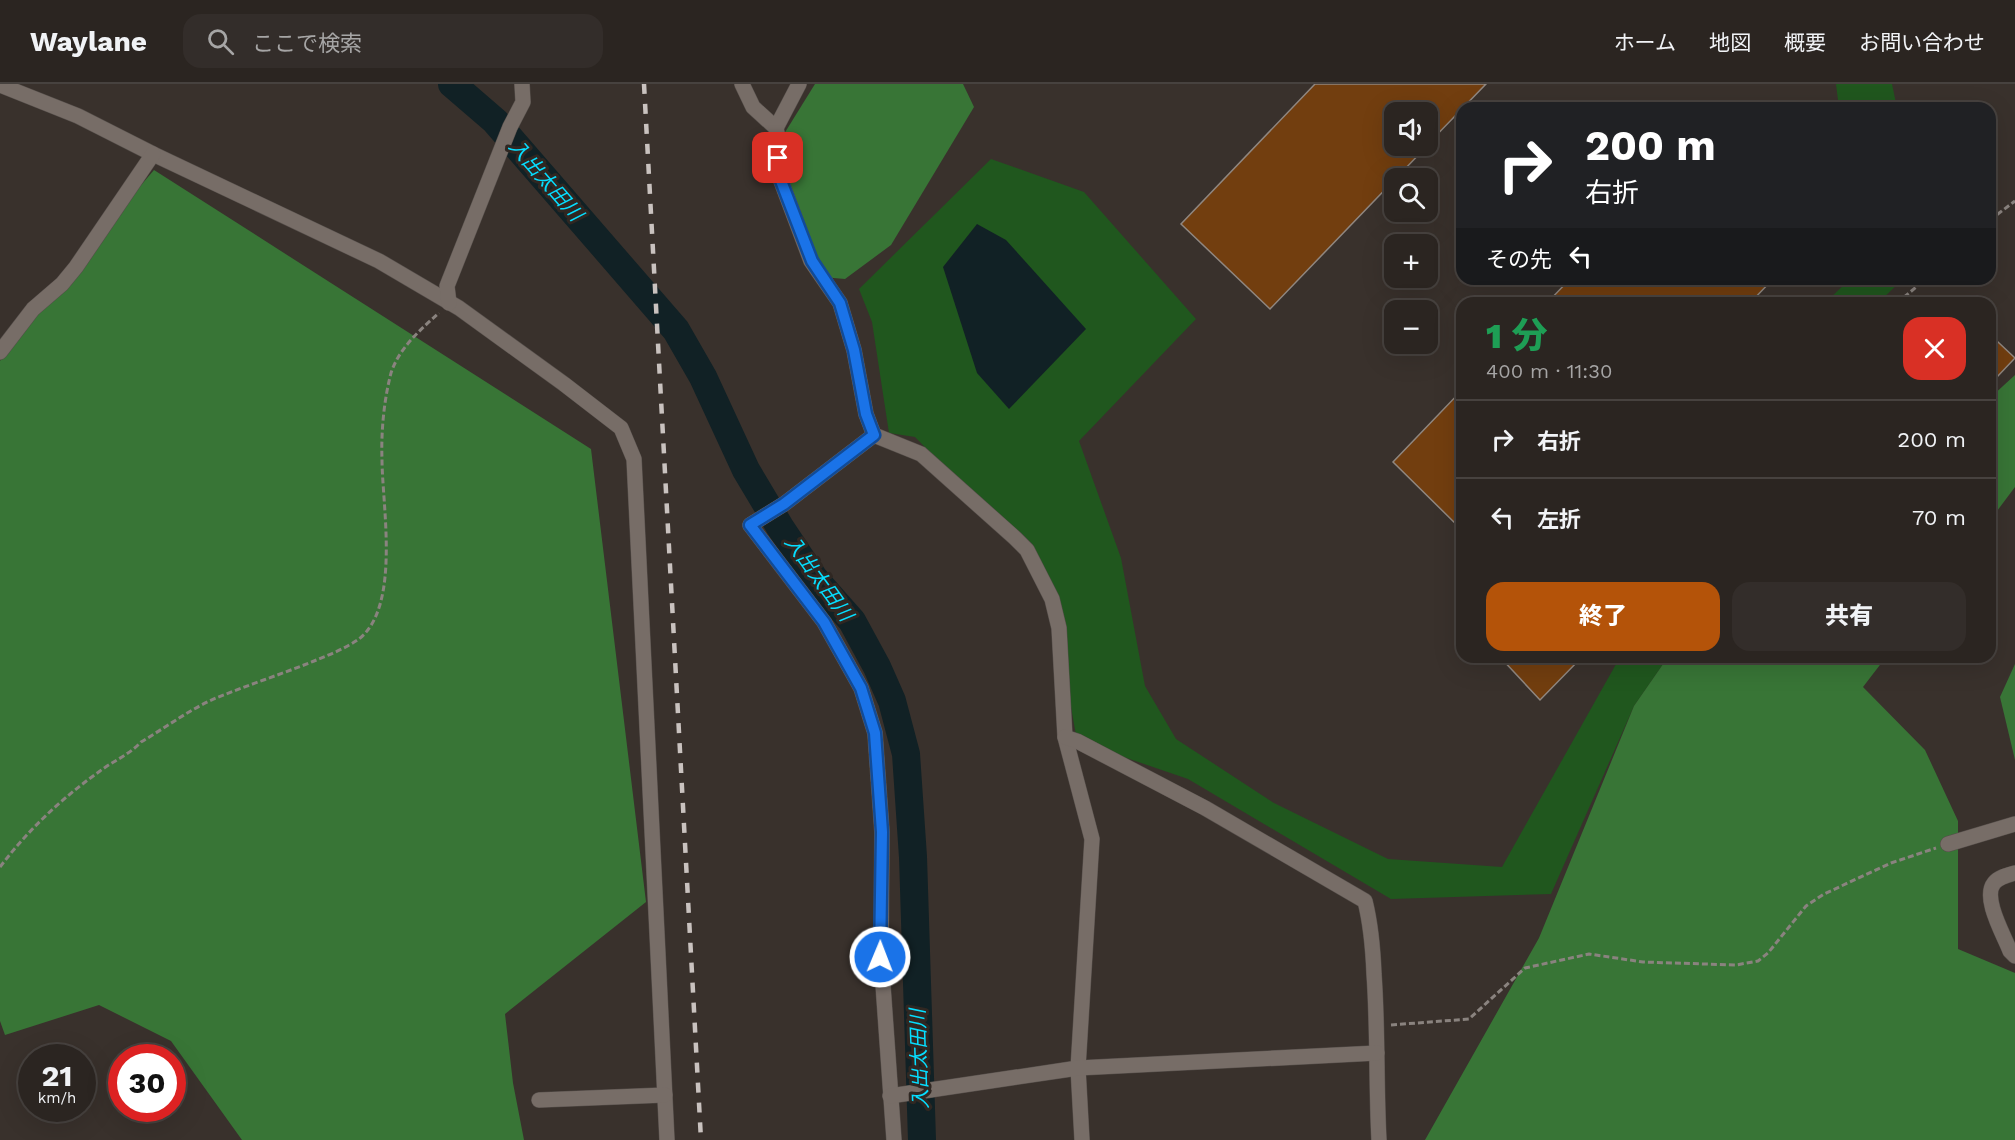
<!DOCTYPE html>
<html lang="ja">
<meta charset="utf-8">
<style>
body{margin:0;font-family:"Work Sans","Noto Sans JP",sans-serif;background:#332d2a;color:#f1f3f6;height:100vh;display:flex;flex-direction:column;font-size:22px;white-space:nowrap}
*{box-sizing:border-box;margin:0}
p{font-size:20px;color:#a6a5a5}
.icon{flex:none;width:33px;height:33px;fill:none;stroke:currentColor;stroke-width:2;stroke-linecap:round;stroke-linejoin:round}
.map{position:relative;flex:1;overflow:hidden}
.sheet{position:absolute;left:1456px;top:213px;width:540px;height:366px;display:flex;flex-direction:column;background:#2b2521;border-radius:18px;box-shadow:0 6px 24px #0002,0 0 0 2px #47423f}
.sheet>*{flex:none}
.banner{position:absolute;left:1456px;top:18px;width:540px;height:183px;border-radius:18px;box-shadow:0 6px 24px #0002,0 0 0 2px #47423f;background:#202124;color:#fff;overflow:hidden}
.fabs{position:absolute;left:1384px;top:18px;display:grid;gap:12px}
.fabs a{display:grid;place-items:center;width:54px;height:54px;border-radius:12px;background:#2b2521;box-shadow:0 6px 24px #0002,0 0 0 2px #47423f;font-size:30px}
.speed{position:absolute;left:18px;top:960px;display:flex;gap:12px;font-size:30px;font-weight:700;text-align:center}
.speed>*{display:grid;place-content:center;width:78px;height:78px;border-radius:50%;background:#2b2521;box-shadow:0 6px 24px #0002,0 0 0 2px #47423f;line-height:1}
.speed small{font-size:15px;font-weight:400}
.speed .limit{border:9px solid #d22;background:#fff;color:#111}
.pin{position:absolute;display:grid;place-items:center;width:51px;height:51px;color:#fff;margin:-26px;border-radius:12px;box-shadow:0 3px 9px #0006}
.me{position:absolute;width:66px;margin:-33px;rotate:1deg;stroke-linejoin:round;filter:drop-shadow(0 0 4px #0008)}
.turn{display:flex;align-items:center;gap:21px;height:126px;padding:0 30px;font-size:27px}
.turn .icon{width:78px;height:78px;stroke-width:2.5}
.turn b{display:block;font-size:42px;line-height:51px}
.then{display:flex;align-items:center;height:57px;padding:0 30px;background:#0003;gap:12px;font-size:22px}
.round{display:grid;place-items:center;flex:none;width:63px;height:63px;border-radius:18px;background:#332d2a}
.headline{display:flex;align-items:center;justify-content:space-between;height:102px;padding:0 30px}
h1{font-size:36px;font-weight:800;line-height:45px;color:#1e9e55}
.action{display:flex;gap:12px;margin-top:auto;padding:12px 30px}
.action a{flex:1;height:69px;border-radius:18px;background:#b45309;color:#fff;font-size:24px;font-weight:800;line-height:69px;text-align:center}
.action a+a{background:#332d2a;color:#f1f3f6}
ul{padding:0;list-style:none}
li{display:flex;align-items:center;gap:18px;height:78px;padding:0 30px;border-top:2px solid #47423f}
li div{flex:1}
li b{display:block;font-size:22px}
li em{font-style:normal}
header{display:flex;align-items:center;gap:36px;box-sizing:border-box;height:84px;padding:0 30px;background:#2b2521;border-bottom:2px solid #47423f}
header strong{font-size:28px}
nav{display:flex;gap:33px;margin-inline-start:auto;font-size:21px}
.search{width:420px;height:54px;background:#332d2a;display:flex;align-items:center;gap:15px;box-sizing:border-box;padding:0 21px;border-radius:18px;color:#a6a5a5;font-size:22px}
.map>svg:first-child{display:block}
</style>
<header>
<strong>Waylane</strong>
<div class="search"><svg class="icon" aria-label="search" viewBox="0 0 24 24"><circle cx="10" cy="10" r="6"/><path d="M15 15l6 6"/></svg>ここで検索</div>
<nav><a>ホーム</a><a>地図</a><a>概要</a><a>お問い合わせ</a></nav>
</header>
<div class="map">
<svg width="2015" height="1056" viewBox="0 0 2015 1056">
<rect width="100%" height="100%" fill="#39312c"/>
<!-- green -->
<g fill="#20571e">
<path d="M 1836,0 L 1892,0 L 1897,24 L 1839,24 Z"/>
<path d="M 991,75 L 1084,108 L 1196,235 L 1079,357 L 1121,474 L 1145,602 L 1176,655 L 1274,719 L 1388,775 L 1502,783 L 1620,573 L 1668,573 L 1634,622 L 1551,810 L 1391,815 L 1188,695 L 1077,657 L 1052,515 L 1015,454 L 915,353 L 889,349 L 872,238 L 859,205 Z"/>
<path d="M 1850,195 L 1903,195 L 1878,219 L 1825,219 Z"/>
</g>
<!-- forest -->
<g fill="#387536">
<path d="M 815,0 L 963,0 L 974,23 L 891,161 L 845,195 L 822,193 L 788,134 L 779,58 Z"/>
<path d="M 154,86 L 591,365 L 646,818 L 505,930 L 513,999 L 524,1056 L 242,1056 L 171,957 L 99,921 L 5,951 L 0,937 L 0,277 L 39,220 Z"/>
<path d="M 2015,291 L 2015,403 L 1991,435 L 1991,313 Z"/>
<path d="M 1668,573 L 1886,573 L 1863,603 L 1925,666 L 1958,737 L 1958,865 L 2015,889 L 2015,1056 L 1425,1056 L 1539,854 L 1634,622 Z"/>
<path d="M 2015,580 L 2015,676 L 2000,613 Z"/>
</g>
<!-- water -->
<path fill="#112125" d="M 977,140 L 1006,156 L 1086,245 L 1009,325 L 977,289 L 943,183 Z"/>
<g fill="none" stroke-linecap="round" stroke-linejoin="round">
<!-- river -->
<path stroke="#112125" stroke-width="28" d="M 452,0 L 495,37 L 676,246 L 703,293 L 746,386 L 780,443 L 814,494 L 852,537 L 877,583 L 892,617 L 906,670 L 913,773 L 922,1056"/>
</g>
<!-- building -->
<g fill="#723e0f" stroke="#908780" stroke-width="1.5">
<path d="M 1315,0 L 1486,0 L 1428,60 L 1428,28 L 1395,28 L 1395,62 L 1427,62 L 1270,225 L 1181,140 Z"/>
<path d="M 1570,195 L 1773,195 L 1750,219 L 1547,219 Z"/>
<path d="M 1998,258 L 2015,274 L 1997,293 L 1990,287 L 1990,266 Z"/>
<path d="M 1462,306 L 1462,446 L 1393,378 Z"/>
<path d="M 1500,573 L 1582,573 L 1540,616 Z"/>
</g>
<g fill="none" stroke-linecap="round" stroke-linejoin="round">
<defs>
<g id="minor">
<path d="M 742,0 L 753,23 L 776,44 L 779,58 L 778,89 L 811,177 L 840,219 L 854,266 L 866,330 L 874,351 L 921,370 L 1015,454 L 1027,466 L 1052,515 L 1059,544 L 1065,653 L 1092,755 L 1078,984 L 1082,1056"/>
<path d="M 0,1 L 78,32 L 153,70 L 379,177 L 459,224 L 564,300 L 621,344 L 634,375 L 667,1056"/>
<path d="M 776,44 L 799,0"/>
<path d="M 449,219 L 447,202 L 510,43 L 523,18 L 522,0"/>
<path d="M 0,268 L 33,225 L 62,200 L 76,183 L 153,70"/>
<path d="M 874,351 L 784,420 L 750,441 L 824,538 L 861,604 L 875,649 L 882,748 L 881,873 L 894,1056"/>
<path d="M 1065,653 L 1077,657 L 1205,724 L 1365,817 C 1371,841 1373,865 1374,890 C 1378,945 1376,1001 1379,1056"/>
<path d="M 1948,760 L 2015,740"/>
<path d="M 2015,789 C 2008,791 1999,793 1994,799 C 1982,814 2004,851 2010,867 L 2015,872"/>
<path d="M 890,1012 L 1078,984 L 1377,969"/>
<path d="M 539,1016 L 665,1011"/>
</g>
</defs>
<!-- minor casing -->
<use href="#minor" stroke="#554e4a" stroke-width="16"/>
<!-- path -->
<g stroke="#8a837f" stroke-width="3" stroke-dasharray="6 3" stroke-linecap="butt">
<path d="M 1990,136 L 2015,117"/>
<path d="M 1897,219 L 1926,195"/>
<path d="M 0,783 C 28,746 62,714 100,687 C 113,677 129,671 141,658 C 165,644 190,625 216,614 C 248,601 282,590 314,577 C 329,571 346,564 359,555 C 401,522 382,421 382,375 C 381,347 384,316 391,289 C 399,264 421,245 439,229"/>
<path d="M 1391,941 L 1469,935 L 1525,884 L 1589,870 L 1643,878 L 1736,881 L 1758,877 L 1768,869 L 1806,822 L 1824,810 L 1891,779 L 1936,764"/>
</g>
<!-- minor -->
<use href="#minor" stroke="#776d67" stroke-width="15"/>
<!-- rail -->
<path stroke="#c9c2bf" stroke-width="4.5" stroke-dasharray="10 10" stroke-linecap="butt" d="M 644,0 L 701,1056"/>
</g>
<g fill="none" stroke-linecap="round" stroke-linejoin="round">
<defs>
<path id="route" d="M 778,74 L 778,89 L 812,177 L 840,219 L 854,266 L 866,330 L 874,351 L 784,420 L 750,441 L 824,538 L 861,604 L 875,649 L 882,748 L 880,873"/>
</defs>
<!-- route casing -->
<use href="#route" stroke="#114b97" stroke-width="15"/>
<!-- route -->
<use href="#route" stroke="#1a73e8" stroke-width="10"/>
</g>
<g text-anchor="middle" stroke-width="6" stroke-linejoin="round" paint-order="stroke">
<!-- water labels -->
<g font-size="20" font-style="italic" fill="#06deff" stroke="#2f2722">
<text transform="translate(546 96) rotate(49)" y="7">入出太田川</text>
<text transform="translate(819 494) rotate(54)" y="7">入出太田川</text>
<text transform="translate(919 975) rotate(-92)" y="7">入出太田川</text>
</g>
</g>
</svg>
<div class="fabs">
<a><svg class="icon" aria-label="sound" viewBox="0 0 24 24"><path d="M4 9h4l5-4v14l-5-4H4zM17 9q2 3 0 6"/></svg></a>
<a><svg class="icon" aria-label="search" viewBox="0 0 24 24"><circle cx="10" cy="10" r="6"/><path d="M15 15l6 6"/></svg></a>
<a>+</a>
<a>−</a>
</div>
<div class="speed"><div>21<small>km/h</small></div><div class="limit">30</div></div>
<div class="pin" style="left:778px;top:74px;background:#d93025"><svg class="icon" aria-label="arrive" viewBox="0 0 24 24"><path d="M6 21V4h12l-3 4 3 4H6"/></svg></div>
<svg class="me" style="left:880px;top:873px" viewBox="-20 -20 40 40"><circle r="17" fill="#1a73e8" stroke="#fff" stroke-width="3"/><path d="M0-11L8 9 0 5-8 9z" fill="#fff"/></svg>
<div class="banner">
<div class="turn"><svg class="icon" aria-label="right" viewBox="0 0 24 24"><path d="M7 20v-9h11M14 6l5 5-5 5"/></svg><div><b>200 m</b>右折</div></div>
<div class="then">その先<svg class="icon" aria-label="left" viewBox="0 0 24 24"><path d="M17 20v-9H6M10 6l-5 5 5 5"/></svg></div>
</div>
<section class="sheet">
<div class="headline"><div><h1>1 分</h1><p>400 m · 11:30</p></div><a class="round" style="background:#d93025;color:#fff"><svg class="icon" aria-label="close" viewBox="0 0 24 24"><path d="M6 6l12 12M18 6L6 18"/></svg></a></div>
<ul>
<li><svg class="icon" aria-label="right" viewBox="0 0 24 24"><path d="M7 20v-9h11M14 6l5 5-5 5"/></svg><div><b>右折</b></div><em>200 m</em></li>
<li><svg class="icon" aria-label="left" viewBox="0 0 24 24"><path d="M17 20v-9H6M10 6l-5 5 5 5"/></svg><div><b>左折</b></div><em>70 m</em></li>
</ul>
<div class="action"><a>終了</a><a>共有</a></div>
</section>
</div>
